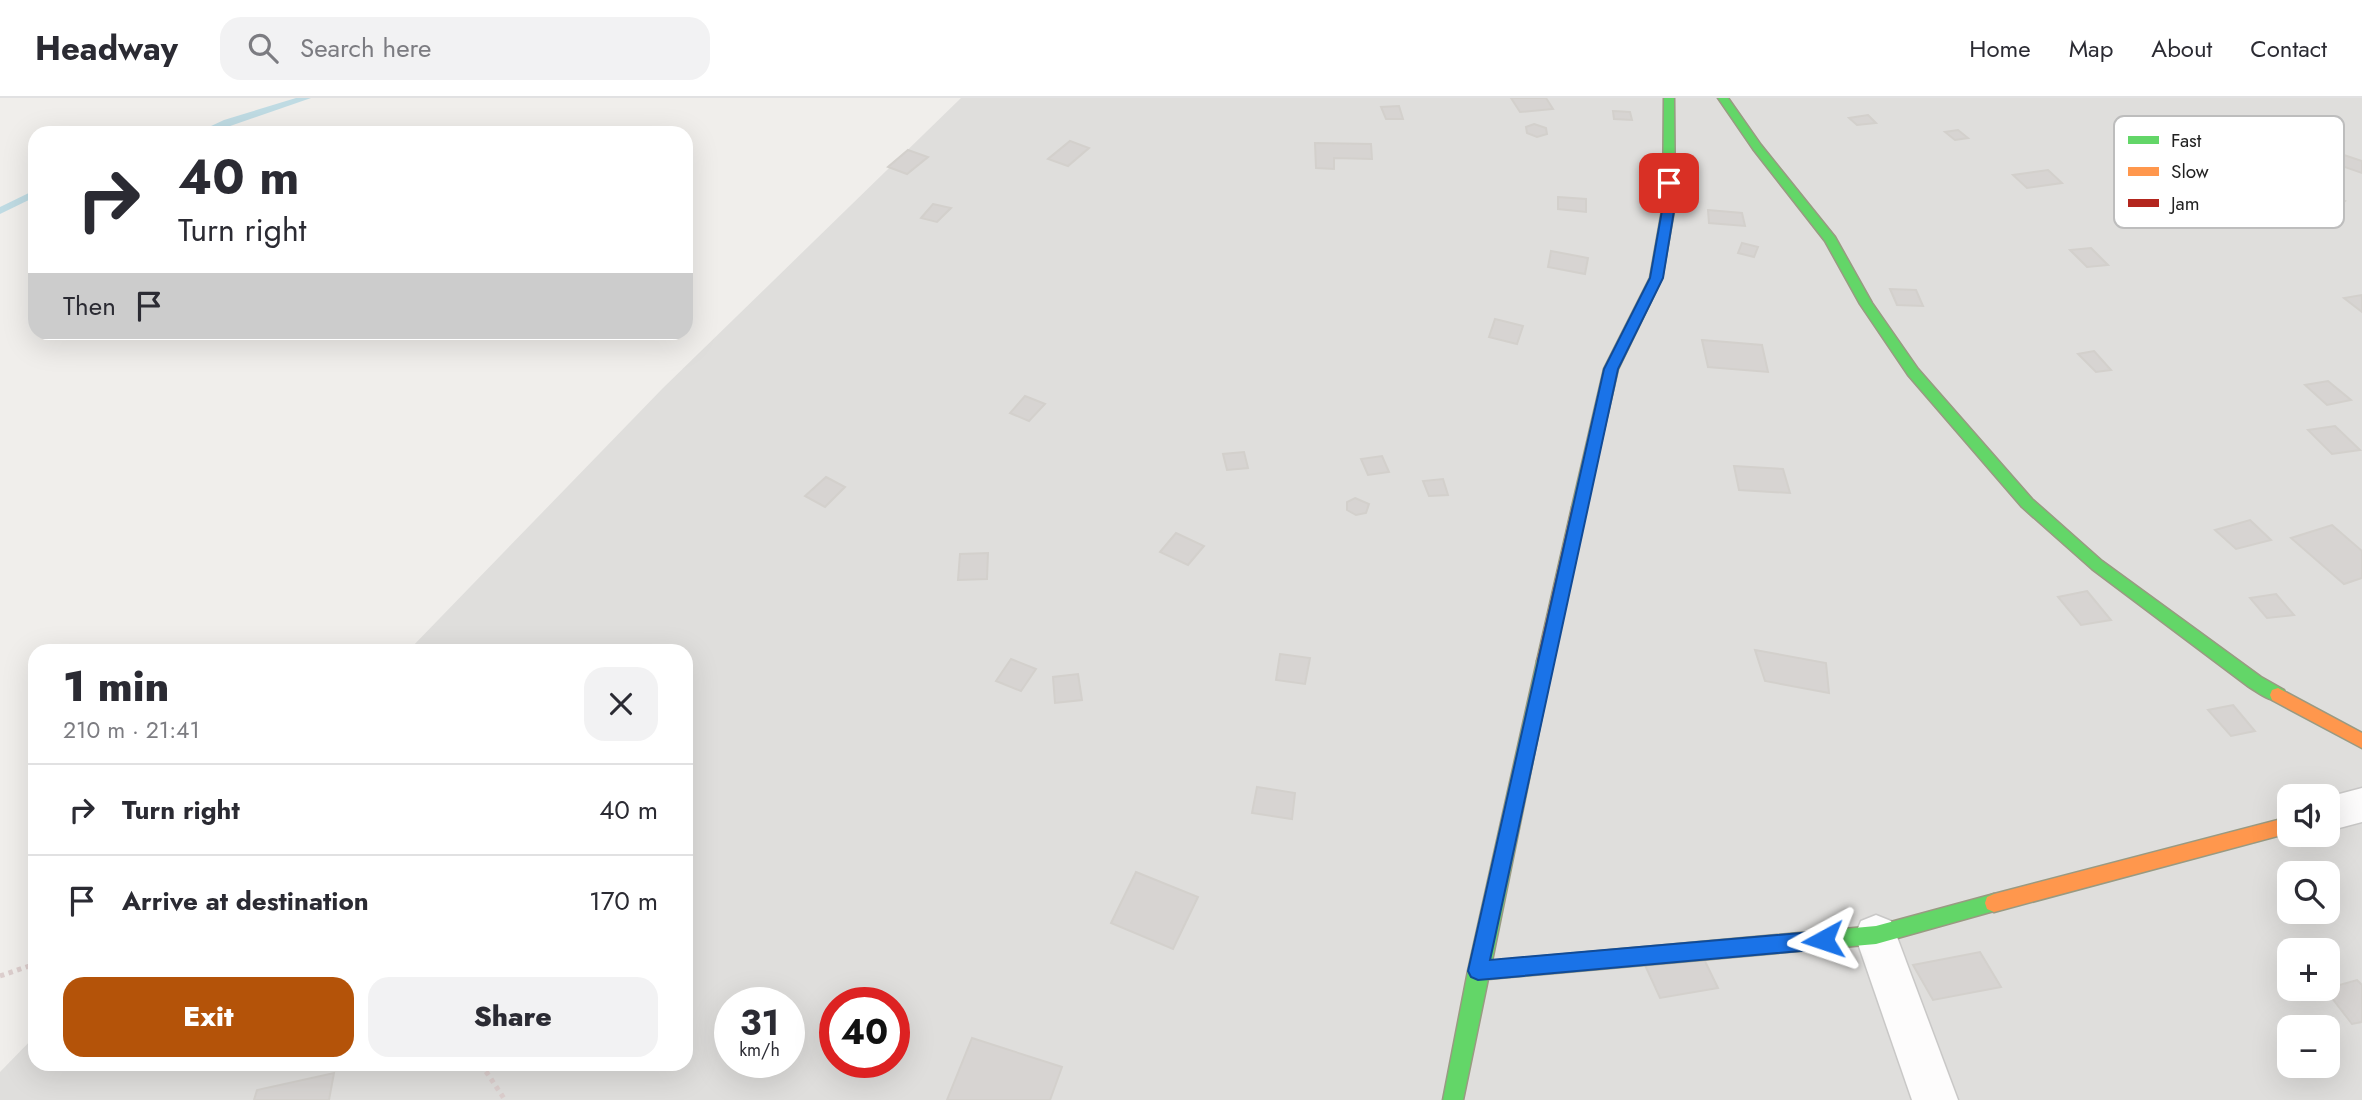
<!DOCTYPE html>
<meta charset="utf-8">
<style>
body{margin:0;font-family:Jost,sans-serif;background:#f2f2f3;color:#2b2b33;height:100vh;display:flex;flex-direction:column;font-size:26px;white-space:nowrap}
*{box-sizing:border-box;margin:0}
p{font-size:23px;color:#7c7c81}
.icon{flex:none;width:38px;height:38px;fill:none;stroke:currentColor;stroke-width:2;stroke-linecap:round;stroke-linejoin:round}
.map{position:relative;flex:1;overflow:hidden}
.details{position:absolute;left:28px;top:546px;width:665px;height:427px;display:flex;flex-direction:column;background:#fff;border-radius:21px;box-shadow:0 7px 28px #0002}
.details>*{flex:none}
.hud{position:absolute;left:28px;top:28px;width:665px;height:214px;border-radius:21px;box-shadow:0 7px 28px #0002;background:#fff;color:#2b2b33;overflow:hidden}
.tools{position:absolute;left:2277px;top:686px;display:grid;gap:14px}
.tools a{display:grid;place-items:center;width:63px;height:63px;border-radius:14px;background:#fff;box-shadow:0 7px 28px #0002;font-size:35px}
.speed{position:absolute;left:714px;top:889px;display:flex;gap:14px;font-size:35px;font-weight:700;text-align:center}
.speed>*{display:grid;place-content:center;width:91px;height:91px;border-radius:50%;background:#fff;box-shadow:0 7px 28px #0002;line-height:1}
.speed small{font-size:18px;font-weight:400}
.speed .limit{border:10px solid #d22;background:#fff;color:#111}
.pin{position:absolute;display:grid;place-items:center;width:60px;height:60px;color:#fff;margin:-30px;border-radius:14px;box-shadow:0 4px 10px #0006}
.me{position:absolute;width:77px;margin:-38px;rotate:265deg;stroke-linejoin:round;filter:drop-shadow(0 0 5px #0008)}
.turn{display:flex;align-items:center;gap:24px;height:147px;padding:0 35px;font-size:32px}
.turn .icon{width:91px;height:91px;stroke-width:2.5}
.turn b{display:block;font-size:49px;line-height:60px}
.then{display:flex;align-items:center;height:66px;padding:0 35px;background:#0003;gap:14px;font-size:26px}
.round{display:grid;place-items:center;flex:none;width:74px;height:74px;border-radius:21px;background:#f2f2f3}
.summary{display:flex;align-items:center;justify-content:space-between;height:119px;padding:0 35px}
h1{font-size:42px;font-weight:800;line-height:52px}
.action{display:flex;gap:14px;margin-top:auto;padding:14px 35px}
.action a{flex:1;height:80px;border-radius:21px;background:#b45309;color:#fff;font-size:28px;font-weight:800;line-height:80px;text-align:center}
.action a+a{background:#f2f2f3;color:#2b2b33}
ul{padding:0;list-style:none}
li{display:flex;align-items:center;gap:21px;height:91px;padding:0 35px;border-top:2px solid #e1e1e2}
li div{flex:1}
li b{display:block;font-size:26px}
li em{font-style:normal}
header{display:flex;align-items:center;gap:42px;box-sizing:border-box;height:98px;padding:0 35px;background:#fff;border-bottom:2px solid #e1e1e2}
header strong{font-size:33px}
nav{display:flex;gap:38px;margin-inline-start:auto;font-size:24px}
.search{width:490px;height:63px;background:#f2f2f3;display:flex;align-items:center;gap:18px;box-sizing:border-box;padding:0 24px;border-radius:21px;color:#7c7c81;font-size:26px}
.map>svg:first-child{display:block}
</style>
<header>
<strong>Headway</strong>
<div class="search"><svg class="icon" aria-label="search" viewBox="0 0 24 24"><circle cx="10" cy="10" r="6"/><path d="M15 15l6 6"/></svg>Search here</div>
<nav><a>Home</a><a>Map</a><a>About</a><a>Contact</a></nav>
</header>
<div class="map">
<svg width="2362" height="1002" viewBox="0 0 2362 1002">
<rect width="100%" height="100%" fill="#f0eeeb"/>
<!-- residential -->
<path fill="#dfdedc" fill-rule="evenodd" d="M 961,0 L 2362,0 L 2362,1002 L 0,1002 L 0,974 L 35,938 L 35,966 L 686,966 L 686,553 L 408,553 L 663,290 ZM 2289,698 L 2328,698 L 2328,737 L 2289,737 ZM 2289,775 L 2328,775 L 2328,814 L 2289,814 ZM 2289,852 L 2328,852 L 2328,891 L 2289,891 ZM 730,905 L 789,905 L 789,964 L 730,964 ZM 835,905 L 894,905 L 894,964 L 835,964 ZM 2289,929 L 2328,929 L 2328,968 L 2289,968 Z"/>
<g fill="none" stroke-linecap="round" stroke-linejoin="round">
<!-- stream -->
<g fill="#bfdbe3" fill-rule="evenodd">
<path d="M 296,0 L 311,0 L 210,35 L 196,35 L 224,22 Z"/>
<path d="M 35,92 L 35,99 L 0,116 L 0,109 Z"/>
</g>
</g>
<!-- building -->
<g fill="#d7d4d2" stroke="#d3d0cc" stroke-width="2">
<path d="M 1511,0 L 1546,0 L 1553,11 L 1520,14 Z"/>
<path d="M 1399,8 L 1403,21 L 1386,21 L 1381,9 Z"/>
<path d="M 1613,13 L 1630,14 L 1632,22 L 1614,21 Z"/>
<path d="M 1868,17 L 1876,25 L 1857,27 L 1849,20 Z"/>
<path d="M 1534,26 L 1546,30 L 1547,36 L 1537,39 L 1527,35 L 1526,29 Z"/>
<path d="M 1958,32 L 1968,40 L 1955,42 L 1945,34 Z"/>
<path d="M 1070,43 L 1089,50 L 1068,68 L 1048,61 Z"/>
<path d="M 1315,45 L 1371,46 L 1372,61 L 1334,60 L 1334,71 L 1316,70 Z"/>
<path d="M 2326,51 L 2362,63 L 2362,75 L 2319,60 Z"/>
<path d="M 908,52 L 928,59 L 907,76 L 888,69 Z"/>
<path d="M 2048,72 L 2062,85 L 2027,90 L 2013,77 Z"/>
<path d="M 2324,94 L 2345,103 L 2336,110 L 2315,101 Z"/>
<path d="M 1558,99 L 1586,101 L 1586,114 L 1558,111 Z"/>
<path d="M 933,106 L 951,110 L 937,124 L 921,120 Z"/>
<path d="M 1708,112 L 1742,115 L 1745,128 L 1709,125 Z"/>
<path d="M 1742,145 L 1758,149 L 1754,159 L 1738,155 Z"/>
<path d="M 2091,150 L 2108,167 L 2087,169 L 2070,152 Z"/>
<path d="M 1551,153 L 1588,160 L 1585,176 L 1548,169 Z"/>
<path d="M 1890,191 L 1916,192 L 1923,208 L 1897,207 Z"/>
<path d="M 2362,197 L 2362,214 L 2344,200 Z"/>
<path d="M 1495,221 L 1523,228 L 1517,246 L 1489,239 Z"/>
<path d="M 1702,242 L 1762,247 L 1768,274 L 1708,269 Z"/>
<path d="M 2094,253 L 2111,272 L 2096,274 L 2078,256 Z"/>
<path d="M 2328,283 L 2351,302 L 2327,307 L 2305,287 Z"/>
<path d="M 1025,298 L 1045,306 L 1029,323 L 1010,315 Z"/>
<path d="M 2335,328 L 2360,352 L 2332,356 L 2308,332 Z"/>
<path d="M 1244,354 L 1248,370 L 1227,372 L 1223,356 Z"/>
<path d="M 1382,358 L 1389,374 L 1368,377 L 1361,361 Z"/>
<path d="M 1734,368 L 1783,371 L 1790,395 L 1739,392 Z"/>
<path d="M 826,379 L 845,389 L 825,409 L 805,398 Z"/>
<path d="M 1443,381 L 1448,397 L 1429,398 L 1423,383 Z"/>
<path d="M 1355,400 L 1369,406 L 1366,415 L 1356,417 L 1347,412 L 1347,404 Z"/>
<path d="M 2250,422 L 2271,442 L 2236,451 L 2215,432 Z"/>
<path d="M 2332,427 L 2362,453 L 2362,480 L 2344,486 L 2291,440 Z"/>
<path d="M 1176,435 L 1204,448 L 1188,467 L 1160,454 Z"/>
<path d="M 988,455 L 987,481 L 958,482 L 960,456 Z"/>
<path d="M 2087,493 L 2111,522 L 2081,527 L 2058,499 Z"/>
<path d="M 2276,496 L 2294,517 L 2267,520 L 2250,500 Z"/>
<path d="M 1755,552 L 1826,565 L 1829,595 L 1765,583 Z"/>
<path d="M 1280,556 L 1310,560 L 1305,586 L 1276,582 Z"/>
<path d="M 1011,561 L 1036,571 L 1021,593 L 996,583 Z"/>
<path d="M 1078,576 L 1082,602 L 1055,605 L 1053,579 Z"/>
<path d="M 2233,607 L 2255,633 L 2231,638 L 2208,612 Z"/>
<path d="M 1257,689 L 1295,695 L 1292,721 L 1252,715 Z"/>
<path d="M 1136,774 L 1198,799 L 1173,851 L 1111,825 Z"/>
<path d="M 1980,854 L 2001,889 L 1933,902 L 1913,867 Z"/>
<path d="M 1701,855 L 1718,890 L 1660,900 L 1644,865 Z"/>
<path d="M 2357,882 L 2362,887 L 2362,924 L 2352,926 L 2325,891 Z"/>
<path d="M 972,940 L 1062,969 L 1050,1002 L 947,1002 Z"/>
<path d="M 334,975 L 329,1002 L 254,1002 L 257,992 Z"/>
</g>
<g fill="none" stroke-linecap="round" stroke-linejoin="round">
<defs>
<g id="street">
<path d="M 2362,690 L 2362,724 L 2328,733 L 2328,699 Z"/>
<path d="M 1876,817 L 1891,823 L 1958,1002 L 1912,1002 L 1855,837 L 1861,823 Z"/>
</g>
<g id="fast">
<path d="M 1664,0 L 1674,0 L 1675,107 L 1662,180 L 1618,271 L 1586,409 L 1579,414 L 1572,409 L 1604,271 L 1650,180 L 1663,107 Z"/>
<path d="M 1718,0 L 1728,0 L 1761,47 L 1835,139 L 1872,205 L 1918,271 L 2032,401 L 2102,463 L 2261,579 L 2284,592 L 2286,597 L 2284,602 C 2272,606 2259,595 2249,589 L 2092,471 L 2022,409 L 1908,277 L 1860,206 L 1825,143 L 1753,51 Z"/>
<path d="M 1545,556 L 1551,558 L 1553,563 L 1492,863 L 1876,828 L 1994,796 L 2001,799 L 2003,805 L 2001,811 L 1876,846 L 1488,881 L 1463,1002 L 1443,1002 L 1468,873 L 1537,563 L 1539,558 Z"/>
</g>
<g id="slow">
<path d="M 2278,590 L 2362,635 L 2362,650 L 2272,602 L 2270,597 L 2272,592 Z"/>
<path d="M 2289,719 L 2289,735 L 1994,814 L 1987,811 L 1985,805 L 1987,799 L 1994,796 Z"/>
</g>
<path id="jam" d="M 1579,404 L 1586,409 L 1553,563 L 1551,568 L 1539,568 L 1537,563 L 1572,409 Z"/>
</defs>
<!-- street casing -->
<use href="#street" stroke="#c9c8c7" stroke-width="3"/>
<!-- fast casing -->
<use href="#fast" stroke="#999a82" stroke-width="3"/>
<!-- slow casing -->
<use href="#slow" stroke="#999a82" stroke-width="3"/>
<!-- jam casing -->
<use href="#jam" stroke="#999a82" stroke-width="3"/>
<!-- path -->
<g stroke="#dccecd" stroke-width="5" stroke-dasharray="4.5 4.5" stroke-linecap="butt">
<path d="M 0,878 L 35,866"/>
<path d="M 481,966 L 505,1002"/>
</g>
<!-- street -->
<use href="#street" fill="#fdfcfc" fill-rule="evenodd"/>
<!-- fast -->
<use href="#fast" fill="#63d668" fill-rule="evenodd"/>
<!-- slow -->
<use href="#slow" fill="#ff974d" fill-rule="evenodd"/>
<!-- jam -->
<use href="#jam" fill="#b3261e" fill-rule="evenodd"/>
</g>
<!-- route -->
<path fill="#1a73e8" stroke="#114b97" stroke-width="2" d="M 1669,81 L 1675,85 L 1675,107 L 1663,180 L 1618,271 L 1490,862 L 1823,833 L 1830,835 L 1832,842 L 1830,848 L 1823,851 L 1478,882 L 1471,879 L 1468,873 L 1604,271 L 1650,180 L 1663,107 L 1663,85 Z"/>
<!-- legend -->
<rect x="2114" y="18" width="230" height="112" rx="10" fill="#fff" stroke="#bdbdbd" stroke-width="2"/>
<rect x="2128" y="38" width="31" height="8" fill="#63d668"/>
<rect x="2128" y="69" width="31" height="9" fill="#ff974d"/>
<rect x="2128" y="101" width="31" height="8" fill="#b3261e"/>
<g font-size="19" fill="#222">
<text x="2171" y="49">Fast</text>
<text x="2171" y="80">Slow</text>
<text x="2171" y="112">Jam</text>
</g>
</svg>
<div class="tools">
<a><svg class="icon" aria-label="sound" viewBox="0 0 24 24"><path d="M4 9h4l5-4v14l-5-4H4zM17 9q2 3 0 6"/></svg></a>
<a><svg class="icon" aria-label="search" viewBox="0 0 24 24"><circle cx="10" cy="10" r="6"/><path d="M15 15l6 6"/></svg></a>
<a>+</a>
<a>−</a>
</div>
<div class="speed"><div>31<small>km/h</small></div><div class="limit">40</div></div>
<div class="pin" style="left:1669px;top:85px;background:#d93025"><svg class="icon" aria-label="arrive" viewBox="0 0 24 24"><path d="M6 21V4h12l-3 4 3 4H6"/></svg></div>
<svg class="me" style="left:1823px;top:842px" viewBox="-20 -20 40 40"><path d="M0-17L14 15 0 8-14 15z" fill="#1a73e8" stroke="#fff" stroke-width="4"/></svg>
<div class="hud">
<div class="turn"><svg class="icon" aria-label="right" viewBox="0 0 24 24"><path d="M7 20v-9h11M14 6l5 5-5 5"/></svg><div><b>40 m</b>Turn right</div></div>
<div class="then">Then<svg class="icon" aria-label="arrive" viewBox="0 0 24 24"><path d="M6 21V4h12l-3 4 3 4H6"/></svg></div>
</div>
<section class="details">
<div class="summary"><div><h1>1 min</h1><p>210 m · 21:41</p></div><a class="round"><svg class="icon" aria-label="close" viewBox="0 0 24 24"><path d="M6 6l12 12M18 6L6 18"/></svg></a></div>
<ul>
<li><svg class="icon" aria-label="right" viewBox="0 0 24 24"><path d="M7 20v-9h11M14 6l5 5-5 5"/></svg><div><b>Turn right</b></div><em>40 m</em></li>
<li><svg class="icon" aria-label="arrive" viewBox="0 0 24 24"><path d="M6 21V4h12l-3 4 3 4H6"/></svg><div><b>Arrive at destination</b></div><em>170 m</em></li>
</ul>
<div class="action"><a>Exit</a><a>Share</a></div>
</section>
</div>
